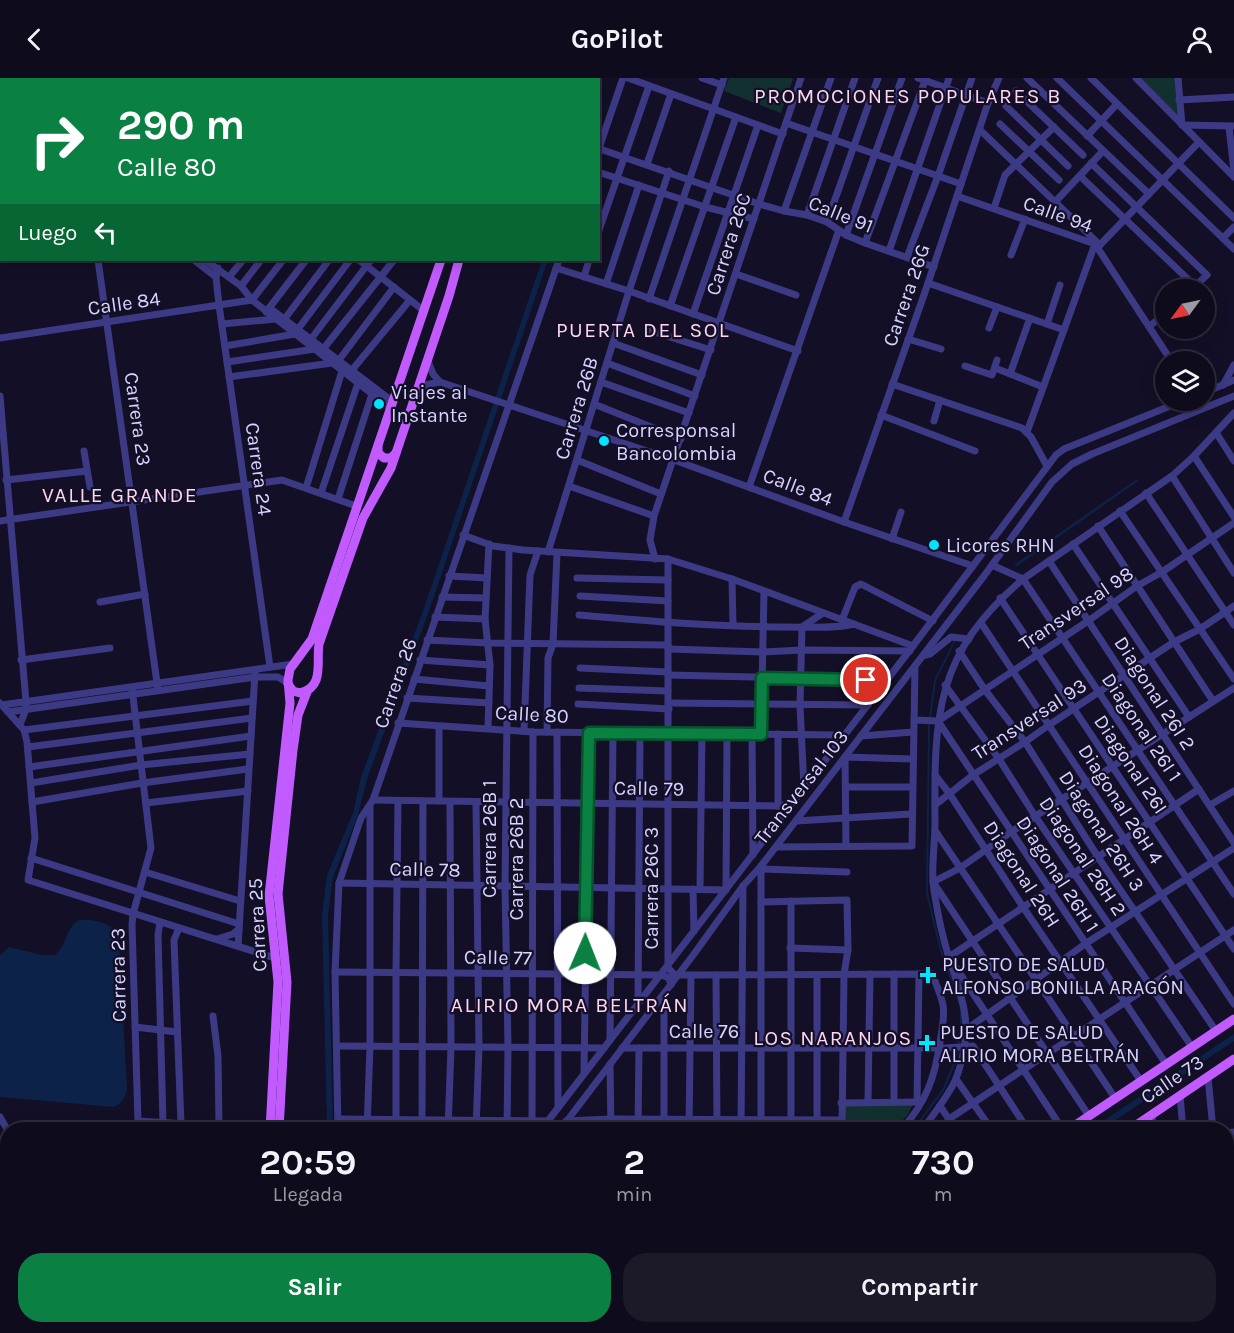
<!DOCTYPE html>
<html lang="es">
<meta charset="utf-8">
<style>
body{margin:0;font-family:Karla,sans-serif;background:#1c1929;color:#f1f3f6;height:100vh;display:flex;flex-direction:column;font-size:22px;white-space:nowrap}
*{box-sizing:border-box;margin:0}
p{font-size:20px;color:#9b9ba3}
.icon{flex:none;width:33px;height:33px;fill:none;stroke:currentColor;stroke-width:2;stroke-linecap:round;stroke-linejoin:round}
.map{position:relative;flex:1;overflow:hidden}
.side{position:absolute;left:0px;top:1044px;width:1234px;height:212px;display:flex;flex-direction:column;background:#0e0b1c;border-radius:24px 24px 0 0;box-shadow:0 3px 15px #0003,0 0 0 2px #2e2b3b}
.side>*{flex:none}
.banner{position:absolute;left:0px;top:0px;width:600px;height:183px;box-shadow:0 3px 15px #0003,0 0 0 2px #2e2b3b;background:#0b8043;color:#fff;overflow:hidden}
.needle{width:39px;rotate:237deg}
.buttons{position:absolute;left:1155px;top:201px;display:grid;gap:12px}
.buttons a{display:grid;place-items:center;width:60px;height:60px;border-radius:50%;background:#0e0b1c;box-shadow:0 3px 15px #0003,0 0 0 2px #2e2b3b;font-size:30px}
.pin{position:absolute;display:grid;place-items:center;width:51px;height:51px;color:#fff;margin:-26px;border:3px solid #fff;border-radius:50%;box-shadow:0 2px 6px #0007}
.me{position:absolute;width:66px;margin:-33px;rotate:1deg;stroke-linejoin:round;filter:drop-shadow(0 0 4px #0008)}
.turn{display:flex;align-items:center;gap:21px;height:126px;padding:0 18px;font-size:27px}
.turn .icon{width:78px;height:78px;stroke-width:2.5}
.turn b{display:block;font-size:42px;line-height:51px}
.then{display:flex;align-items:center;height:57px;padding:0 18px;background:#0003;gap:12px;font-size:22px}
.eta{display:flex;justify-content:space-evenly;align-items:center;height:102px;text-align:center}
.eta b{font-size:36px;font-weight:700;line-height:42px}
.cta{display:flex;gap:12px;margin-top:auto;padding:12px 18px}
.cta a{flex:1;height:69px;border-radius:24px;background:#0b8043;color:#fff;font-size:24px;font-weight:700;line-height:69px;text-align:center}
.cta a+a{background:#1c1929;color:#f1f3f6}
header{display:flex;justify-content:space-between;align-items:center;height:78px;padding:0 18px;background:#0e0b1c;font-size:27px;font-weight:700}
.map>svg:first-child{display:block}
</style>
<header><svg class="icon" aria-label="back" viewBox="0 0 24 24"><path d="M15 5l-7 7 7 7"/></svg>GoPilot<svg class="icon" aria-label="person" viewBox="0 0 24 24"><circle cx="12" cy="8" r="4"/><path d="M4 21q1-7 8-7t8 7"/></svg></header>
<div class="map">
<svg width="1234" height="1255" viewBox="0 0 1234 1255">
<rect width="100%" height="100%" fill="#130f26"/>
<!-- green -->
<g fill="#12302f">
<path d="M 729,0 L 791,0 L 793,1 L 781,35 L 724,13 Z"/>
<path d="M 1136,0 L 1178,0 L 1182,47 Z"/>
<path d="M 913,1026 L 907,1038 L 892,1052 L 845,1051 L 844,1028 Z"/>
<path d="M 461,1248 L 567,1248 L 556,1255 L 450,1255 Z"/>
</g>
<!-- water -->
<g fill="#0c2248">
<path d="M 542,182 L 548,182 L 429,533 L 367,701 L 358,737 L 333,799 L 328,837 L 333,1051 L 327,1052 L 322,837 L 327,797 L 353,735 L 361,699 L 424,530 Z"/>
<path d="M 1137,401 L 1138,403 L 1016,489 L 1015,486 Z"/>
<path d="M 955,561 L 956,562 L 936,603 L 930,647 L 928,816 L 942,873 L 962,930 L 962,945 L 958,979 L 945,1011 L 915,1051 L 912,1052 L 943,1010 L 956,978 L 960,944 L 960,930 L 940,873 L 926,816 L 928,647 L 934,602 Z"/>
<path d="M 79,842 C 92,841 115,845 119,859 L 127,1012 C 125,1020 121,1026 114,1029 L 0,1019 L 0,877 L 9,869 L 42,877 L 55,877 C 67,868 65,850 79,842 Z"/>
<path d="M 1234,956 L 1234,963 L 1102,1051 L 1091,1051 Z"/>
<path d="M 0,1112 L 8,1126 L 7,1234 L 0,1239 Z"/>
<path d="M 869,1248 L 918,1248 L 923,1255 L 859,1255 Z"/>
</g>
<g fill="none" stroke-linecap="round" stroke-linejoin="round">
<!-- minor -->
<g stroke="#3d3a85" stroke-width="7">
<path d="M 71,0 L 72,2"/>
<path d="M 359,0 L 360,2"/>
<path d="M 409,0 L 410,2"/>
<path d="M 628,0 L 783,56"/>
<path d="M 702,0 L 722,7"/>
<path d="M 918,0 L 988,25"/>
<path d="M 1027,0 L 1149,116"/>
<path d="M 1057,0 L 1234,171"/>
<path d="M 1091,0 L 1234,140"/>
<path d="M 1136,0 L 1234,99"/>
<path d="M 1178,0 L 1182,47"/>
<path d="M 267,2 L 271,0"/>
<path d="M 379,2 L 383,0"/>
<path d="M 520,2 L 521,0"/>
<path d="M 1016,13 L 1083,77"/>
<path d="M 1179,22 L 1234,19"/>
<path d="M 1006,28 L 1068,88"/>
<path d="M 786,45 L 961,106"/>
<path d="M 1000,46 L 1059,102"/>
<path d="M 1182,47 L 1234,48"/>
<path d="M 1229,49 L 1234,93"/>
<path d="M 980,52 L 1100,167"/>
<path d="M 0,54 L 2,54"/>
<path d="M 1087,58 L 1117,26"/>
<path d="M 600,71 L 759,126 L 784,133 L 807,137 L 827,144 L 846,157 L 865,165 L 934,189"/>
<path d="M 598,73 L 623,0"/>
<path d="M 1091,85 L 1207,197 L 1191,212"/>
<path d="M 647,86 L 671,16"/>
<path d="M 0,90 L 2,89"/>
<path d="M 598,94 L 705,129 L 754,141"/>
<path d="M 1080,98 L 1195,208"/>
<path d="M 957,118 L 1095,166"/>
<path d="M 1055,124 L 1103,73"/>
<path d="M 994,130 L 1005,97 L 1054,49"/>
<path d="M 784,133 L 831,0"/>
<path d="M 807,137 L 855,0"/>
<path d="M 827,144 L 878,0"/>
<path d="M 598,155 L 649,8"/>
<path d="M 846,157 L 902,0"/>
<path d="M 1223,160 L 1234,149"/>
<path d="M 865,165 L 926,0"/>
<path d="M 1095,166 L 1172,284"/>
<path d="M 1098,169 L 1199,64"/>
<path d="M 889,173 L 949,0"/>
<path d="M 1011,177 L 1025,141"/>
<path d="M 907,179 L 938,98 L 972,0"/>
<path d="M 98,182 L 158,612"/>
<path d="M 194,182 L 216,199"/>
<path d="M 205,182 L 241,208 L 252,222 L 390,330"/>
<path d="M 359,182 L 423,232"/>
<path d="M 218,190 L 216,199 L 219,227 L 270,589"/>
<path d="M 556,190 L 629,213 L 798,273"/>
<path d="M 736,196 L 796,217"/>
<path d="M 229,199 L 243,182"/>
<path d="M 584,199 L 589,182"/>
<path d="M 928,205 L 1064,252"/>
<path d="M 606,206 L 639,107"/>
<path d="M 241,208 L 261,182"/>
<path d="M 649,221 L 724,0"/>
<path d="M 670,228 L 736,39"/>
<path d="M 271,231 L 392,323"/>
<path d="M 266,234 L 306,182"/>
<path d="M 693,236 L 758,47"/>
<path d="M 283,243 L 329,182"/>
<path d="M 222,246 L 276,241"/>
<path d="M 1047,246 L 1060,207"/>
<path d="M 1149,249 L 1166,234"/>
<path d="M 989,250 L 997,229"/>
<path d="M 298,251 L 350,182"/>
<path d="M 651,253 L 711,272"/>
<path d="M 0,260 L 252,222 L 283,182"/>
<path d="M 311,261 L 371,182"/>
<path d="M 908,261 L 941,271"/>
<path d="M 613,265 L 702,297"/>
<path d="M 225,268 L 295,256"/>
<path d="M 324,270 L 394,182"/>
<path d="M 339,282 L 394,209"/>
<path d="M 428,283 L 433,296 L 440,304"/>
<path d="M 227,284 L 315,271"/>
<path d="M 607,285 L 695,318"/>
<path d="M 965,288 L 992,297 L 997,282"/>
<path d="M 995,290 L 1043,309"/>
<path d="M 352,292 L 410,222"/>
<path d="M 1010,296 L 1030,240"/>
<path d="M 229,299 L 332,285"/>
<path d="M 601,304 L 689,335"/>
<path d="M 892,306 L 1022,350 L 1031,359 L 1047,388"/>
<path d="M 1223,307 L 1234,287"/>
<path d="M 417,314 L 425,307 L 440,304 L 674,382 L 844,444 L 973,488"/>
<path d="M 1204,315 L 1234,302"/>
<path d="M 0,318 L 26,624 L 26,631 L 20,647"/>
<path d="M 594,326 L 681,361"/>
<path d="M 881,337 L 975,373"/>
<path d="M 934,343 L 940,322"/>
<path d="M 1027,354 L 1095,166"/>
<path d="M 1217,356 L 1234,383"/>
<path d="M 84,373 L 90,409"/>
<path d="M 1194,378 L 1234,439"/>
<path d="M 577,382 L 661,416"/>
<path d="M 1172,398 L 1234,495"/>
<path d="M 6,402 L 87,393"/>
<path d="M 569,408 L 654,438"/>
<path d="M 749,409 L 839,152"/>
<path d="M 306,410 L 342,293"/>
<path d="M 321,415 L 358,305"/>
<path d="M 1146,415 L 1234,547"/>
<path d="M 338,421 L 372,316"/>
<path d="M 1120,433 L 1234,601"/>
<path d="M 0,443 L 282,402 L 356,428"/>
<path d="M 844,444 L 925,214 L 988,25 L 999,0"/>
<path d="M 1098,448 L 1213,623"/>
<path d="M 463,457 L 493,468 L 523,472 L 668,481 L 732,501 L 913,568"/>
<path d="M 892,461 L 901,434"/>
<path d="M 1073,466 L 1189,639"/>
<path d="M 548,474 L 629,213 L 669,93"/>
<path d="M 655,481 L 650,462 L 654,438 L 801,0"/>
<path d="M 668,481 L 668,890 L 675,897 L 691,897 L 932,896 C 936,906 941,917 943,927 C 945,939 942,952 940,964 C 935,999 926,1025 901,1052"/>
<path d="M 1049,483 L 1234,765"/>
<path d="M 992,487 L 1023,501 L 1234,816"/>
<path d="M 449,498 L 487,500"/>
<path d="M 577,500 L 668,502"/>
<path d="M 732,501 L 733,547"/>
<path d="M 580,518 L 668,523"/>
<path d="M 442,519 L 486,520"/>
<path d="M 1000,520 L 1234,871"/>
<path d="M 100,524 L 145,516"/>
<path d="M 579,537 C 648,543 717,549 786,549 C 808,549 832,551 854,546"/>
<path d="M 435,539 L 485,541"/>
<path d="M 842,542 L 855,509 L 861,506 L 933,543"/>
<path d="M 981,545 L 1234,926"/>
<path d="M 427,562 L 488,565 L 668,567"/>
<path d="M 668,571 L 763,574 L 802,572 L 910,573"/>
<path d="M 959,573 L 985,612 L 1025,664 L 1098,779 L 1216,953"/>
<path d="M 923,578 L 930,576 L 951,559 L 969,561"/>
<path d="M 21,582 L 110,570"/>
<path d="M 420,582 L 490,587"/>
<path d="M 580,590 L 668,594"/>
<path d="M 668,597 L 887,602"/>
<path d="M 414,601 L 489,608"/>
<path d="M 945,607 L 999,681 L 1035,738 L 1192,969"/>
<path d="M 132,610 L 151,770 L 133,836 L 132,847 L 138,1043 L 270,1051"/>
<path d="M 579,610 L 668,613"/>
<path d="M 407,620 L 489,625"/>
<path d="M 0,625 L 24,652 L 27,664 L 35,760 L 28,802 L 275,880"/>
<path d="M 669,625 L 868,627"/>
<path d="M 578,626 L 669,631"/>
<path d="M 2,627 L 293,586"/>
<path d="M 8,634 L 255,599 L 278,599 L 288,605"/>
<path d="M 914,642 L 938,643"/>
<path d="M 938,643 L 1166,986"/>
<path d="M 938,643 L 1088,543 L 1137,508 L 1162,494 L 1234,445"/>
<path d="M 398,645 L 533,654 L 845,657"/>
<path d="M 439,649 L 439,723"/>
<path d="M 488,650 L 490,587 L 485,541 L 489,466"/>
<path d="M 24,652 L 253,623"/>
<path d="M 524,653 L 530,497 L 538,473"/>
<path d="M 547,654 L 548,580 L 553,566 L 557,475"/>
<path d="M 557,654 L 558,1030"/>
<path d="M 761,655 L 764,514"/>
<path d="M 752,656 L 753,777"/>
<path d="M 861,658 L 913,654"/>
<path d="M 28,669 L 252,640"/>
<path d="M 29,689 L 251,658"/>
<path d="M 935,697 L 949,715 L 1023,829 L 1141,1003"/>
<path d="M 31,705 L 141,687 L 250,676"/>
<path d="M 846,709 L 911,709"/>
<path d="M 804,710 L 800,628 L 802,549 L 823,535"/>
<path d="M 373,722 L 780,728 L 792,725"/>
<path d="M 32,724 L 142,705 L 248,691"/>
<path d="M 476,724 L 479,969 L 476,1052"/>
<path d="M 146,725 L 248,713"/>
<path d="M 935,727 L 973,697 L 1025,664 L 1049,647 L 1174,564 L 1200,551 L 1234,528"/>
<path d="M 1210,727 L 1234,713"/>
<path d="M 778,728 L 778,656"/>
<path d="M 796,743 L 911,736"/>
<path d="M 936,754 C 996,842 1056,931 1115,1020"/>
<path d="M 846,768 L 845,679 L 912,681"/>
<path d="M 776,769 L 912,768 L 915,588"/>
<path d="M 31,780 L 239,846"/>
<path d="M 761,791 L 847,794"/>
<path d="M 145,794 L 240,823"/>
<path d="M 339,805 L 726,812 L 727,656"/>
<path d="M 693,811 L 694,853"/>
<path d="M 700,811 L 702,655"/>
<path d="M 791,823 L 791,1052"/>
<path d="M 761,824 L 847,822 L 848,872 L 844,896 L 842,1052"/>
<path d="M 160,844 L 158,857 L 163,1045"/>
<path d="M 179,850 L 174,862 L 181,1046"/>
<path d="M 217,861 L 233,856 L 239,851"/>
<path d="M 238,868 L 255,595"/>
<path d="M 790,870 L 848,872"/>
<path d="M 335,894 L 662,897 L 669,900 L 671,907"/>
<path d="M 894,896 L 894,1024"/>
<path d="M 716,897 L 717,1052"/>
<path d="M 817,897 L 817,1052"/>
<path d="M 638,924 L 640,655"/>
<path d="M 213,938 L 218,978 L 219,1048"/>
<path d="M 135,949 L 177,954"/>
<path d="M 967,951 L 1085,866 L 1234,770"/>
<path d="M 610,962 L 613,655"/>
<path d="M 337,968 L 604,970"/>
<path d="M 622,970 L 946,970 L 973,968 L 1028,1052"/>
<path d="M 610,986 L 611,1052"/>
<path d="M 584,995 L 589,655"/>
<path d="M 1208,999 L 1213,1052"/>
<path d="M 956,1001 L 992,1052"/>
<path d="M 1180,1017 L 1183,1052"/>
<path d="M 868,1024 L 870,896"/>
<path d="M 917,1024 L 919,896"/>
<path d="M 841,1025 L 920,1024"/>
<path d="M 940,1028 L 956,1052"/>
<path d="M 1152,1037 L 1153,1052"/>
<path d="M 1089,1038 L 933,804 L 960,790 L 1011,754 L 1234,610"/>
<path d="M 0,1039 L 8,1053"/>
<path d="M 338,1041 L 548,1043"/>
<path d="M 949,1041 L 1234,852"/>
<path d="M 566,1043 L 611,1041 L 842,1042"/>
<path d="M 338,1052 L 335,894 L 339,805 L 361,740 L 373,722 L 559,182"/>
<path d="M 367,1052 L 370,968 L 370,729"/>
<path d="M 396,1052 L 396,895 L 398,723"/>
<path d="M 422,1052 L 423,723"/>
<path d="M 448,1052 L 451,969 L 450,724"/>
<path d="M 507,1052 L 508,969 L 505,808 L 509,470"/>
<path d="M 532,1052 L 533,654"/>
<path d="M 541,1052 L 913,568 L 1056,377 L 1064,371 L 1185,322"/>
<path d="M 560,1052 L 694,876 L 743,808 L 761,788 L 984,498 L 1052,404 L 1072,386 L 1092,376 L 1234,318"/>
<path d="M 638,1052 L 639,970"/>
<path d="M 664,1052 L 664,916"/>
<path d="M 689,1052 L 691,897"/>
<path d="M 741,1052 L 743,808"/>
<path d="M 761,1052 L 761,788"/>
<path d="M 922,1052 C 934,1036 946,1021 955,1003 C 958,996 960,989 962,981 C 972,942 961,917 949,880 C 943,860 938,839 935,818 C 930,794 935,769 935,745 C 934,637 935,576 1023,501 L 1172,398 L 1194,378 L 1234,335"/>
<path d="M 1063,1052 L 949,879 L 1199,711"/>
<path d="M 1227,1055 L 1234,1054"/>
<path d="M 1227,1133 L 1234,1132"/>
<path d="M 1227,1143 L 1234,1142"/>
<path d="M 1227,1175 L 1234,1174"/>
<path d="M 1227,1211 L 1234,1211"/>
<path d="M 1227,1239 L 1233,1248 L 1234,1253"/>
<path d="M 116,1248 L 120,1255"/>
<path d="M 576,1248 L 581,1255"/>
<path d="M 613,1248 L 618,1255"/>
<path d="M 686,1248 L 691,1255"/>
<path d="M 724,1248 L 729,1255"/>
<path d="M 759,1248 L 764,1255"/>
<path d="M 943,1248 L 949,1255"/>
<path d="M 978,1248 L 982,1255"/>
<path d="M 1015,1248 L 1020,1255"/>
<path d="M 1051,1248 L 1055,1255"/>
<path d="M 1125,1248 L 1130,1255"/>
<path d="M 1159,1248 L 1164,1255"/>
<path d="M 279,1249 L 338,1251 L 374,1248"/>
<path d="M 399,1252 L 415,1254 L 429,1248"/>
<path d="M 196,1255 L 245,1250"/>
<path d="M 643,1255 L 654,1248"/>
<path d="M 965,1255 L 975,1248"/>
<path d="M 1085,1255 L 1096,1248"/>
<path d="M 1204,1255 L 1215,1248"/>
</g>
<!-- major -->
<g stroke="#c25bff" stroke-width="9">
<path d="M 453,0 L 453,2"/>
<path d="M 461,0 L 461,2"/>
<path d="M 378,368 L 378,375 L 384,380 L 391,380 L 396,375"/>
<path d="M 288,606 L 293,613 L 300,615 C 325,609 316,584 319,566 L 363,440 L 391,390 L 449,218 L 459,182"/>
<path d="M 270,1052 L 278,904 L 269,818 L 290,625 L 288,602 L 290,591 L 312,561 L 441,182"/>
<path d="M 279,1052 L 287,904 L 278,816 L 293,672 L 298,637 L 307,614"/>
<path d="M 1068,1052 L 1234,941"/>
<path d="M 1129,1052 L 1234,981"/>
<path d="M 279,1248 L 281,1255"/>
<path d="M 244,1255 L 246,1248"/>
<path d="M 772,1255 L 783,1248"/>
<path d="M 831,1255 L 841,1248"/>
</g>
</g>
<g fill="none" stroke-linecap="round" stroke-linejoin="round">
<defs>
<path id="route" d="M 585,875 L 589,655 L 761,656 L 762,600 L 866,602"/>
</defs>
<!-- route casing -->
<use href="#route" stroke="#07532c" stroke-width="15"/>
<!-- route -->
<use href="#route" stroke="#0b8043" stroke-width="10"/>
</g>
<!-- markers -->
<g fill="#00e5ff" stroke="#130f26" stroke-width="2">
<circle cx="379" cy="326" r="6"/>
<circle cx="604" cy="363" r="6"/>
<circle cx="934" cy="467" r="6"/>
<path d="M925 888h6v6h6v6h-6v6h-6v-6h-6v-6h6z"/>
<path d="M924 956h6v6h6v6h-6v6h-6v-6h-6v-6h6z"/>
</g>
<g text-anchor="middle" stroke-width="4.5" stroke-linejoin="round" paint-order="stroke">
<!-- street labels -->
<g font-size="20" fill="#d9d4ff" stroke="#130f26">
<text transform="translate(841 136) rotate(22)" y="7">Calle 91</text>
<text transform="translate(1058 136) rotate(20)" y="7">Calle 94</text>
<text transform="translate(728 166) rotate(-72)" y="7">Carrera 26C</text>
<text transform="translate(906 217) rotate(-71)" y="7">Carrera 26G</text>
<text transform="translate(124 225) rotate(-8)" y="7">Calle 84</text>
<text transform="translate(576 330) rotate(-73)" y="7">Carrera 26B</text>
<text transform="translate(138 341) rotate(82)" y="7">Carrera 23</text>
<text transform="translate(259 391) rotate(82)" y="7">Carrera 24</text>
<text transform="translate(798 409) rotate(21)" y="7">Calle 84</text>
<text transform="translate(1076 530) rotate(-34)" y="7">Transversal 98</text>
<text transform="translate(395 605) rotate(-71)" y="7">Carrera 26</text>
<text transform="translate(1155 615) rotate(57)" y="7">Diagonal 26I 2</text>
<text transform="translate(532 636) rotate(3)" y="7">Calle 80</text>
<text transform="translate(1029 641) rotate(-33)" y="7">Transversal 93</text>
<text transform="translate(1142 649) rotate(56)" y="7">Diagonal 26I 1</text>
<text transform="translate(1131 686) rotate(56)" y="7">Diagonal 26I</text>
<text transform="translate(801 709) rotate(-52)" y="7">Transversal 103</text>
<text transform="translate(649 710) rotate(1)" y="7">Calle 79</text>
<text transform="translate(1121 726) rotate(57)" y="7">Diagonal 26H 4</text>
<text transform="translate(1102 753) rotate(57)" y="7">Diagonal 26H 3</text>
<text transform="translate(489 761) rotate(-90)" y="7">Carrera 26B 1</text>
<text transform="translate(1083 778) rotate(56)" y="7">Diagonal 26H 2</text>
<text transform="translate(516 781) rotate(-90)" y="7">Carrera 26B 2</text>
<text transform="translate(425 791) rotate(1)" y="7">Calle 78</text>
<text transform="translate(1022 796) rotate(57)" y="7">Diagonal 26H</text>
<text transform="translate(1058 796) rotate(57)" y="7">Diagonal 26H 1</text>
<text transform="translate(651 810) rotate(-90)" y="7">Carrera 26C 3</text>
<text transform="translate(257 847) rotate(-93)" y="7">Carrera 25</text>
<text transform="translate(498 879) rotate(1)" y="7">Calle 77</text>
<text transform="translate(118 897) rotate(-91)" y="7">Carrera 23</text>
<text x="704" y="960">Calle 76</text>
<text transform="translate(1172 1001) rotate(-34)" y="7">Calle 73</text>
</g>
<!-- poi labels -->
<g font-size="20" fill="#d9d4ff" stroke="#130f26" text-anchor="start">
<text x="391" y="321">Viajes al<tspan x="391" dy="23">Instante</tspan></text>
<text x="616" y="359">Corresponsal<tspan x="616" dy="23">Bancolombia</tspan></text>
<text x="946" y="474">Licores RHN</text>
<text x="942" y="893">PUESTO DE SALUD<tspan x="942" dy="23">ALFONSO BONILLA ARAGÓN</tspan></text>
<text x="940" y="961">PUESTO DE SALUD<tspan x="940" dy="23">ALIRIO MORA BELTRÁN</tspan></text>
</g>
<!-- neighbourhood labels -->
<g font-size="21" letter-spacing="1.5" fill="#ffd6f0" stroke="#130f26">
<text x="908" y="25">PROMOCIONES POPULARES B</text>
<text x="643" y="259">PUERTA DEL SOL</text>
<text x="120" y="424">VALLE GRANDE</text>
<text x="570" y="934">ALIRIO MORA BELTRÁN</text>
<text x="833" y="967">LOS NARANJOS</text>
</g>
</g>
</svg>
<div class="buttons">
<a><svg class="needle" viewBox="-14 -14 28 28"><path d="M0-13l5 13h-10z" fill="#e53935"/><path d="M0 13l5-13h-10z" fill="#9b9ba3"/></svg></a>
<a><svg class="icon" aria-label="layers" viewBox="0 0 24 24"><path d="M12 4l9 5-9 5-9-5zM3 14l9 5 9-5"/></svg></a>
</div>
<div class="pin" style="left:866px;top:602px;background:#d93025"><svg class="icon" aria-label="arrive" viewBox="0 0 24 24"><path d="M6 21V4h12l-3 4 3 4H6"/></svg></div>
<svg class="me" style="left:585px;top:875px" viewBox="-20 -20 40 40"><circle r="19" fill="#fff"/><path d="M0-13L10 11 0 6-10 11z" fill="#0b8043"/></svg>
<div class="banner">
<div class="turn"><svg class="icon" aria-label="right" viewBox="0 0 24 24"><path d="M7 20v-9h11M14 6l5 5-5 5"/></svg><div><b>290 m</b>Calle 80</div></div>
<div class="then">Luego<svg class="icon" aria-label="left" viewBox="0 0 24 24"><path d="M17 20v-9H6M10 6l-5 5 5 5"/></svg></div>
</div>
<section class="side">
<div class="eta">
<div><b>20:59</b><p>Llegada</p></div>
<div><b>2</b><p>min</p></div>
<div><b>730</b><p>m</p></div>
</div>
<div class="cta"><a>Salir</a><a>Compartir</a></div>
</section>
</div>
